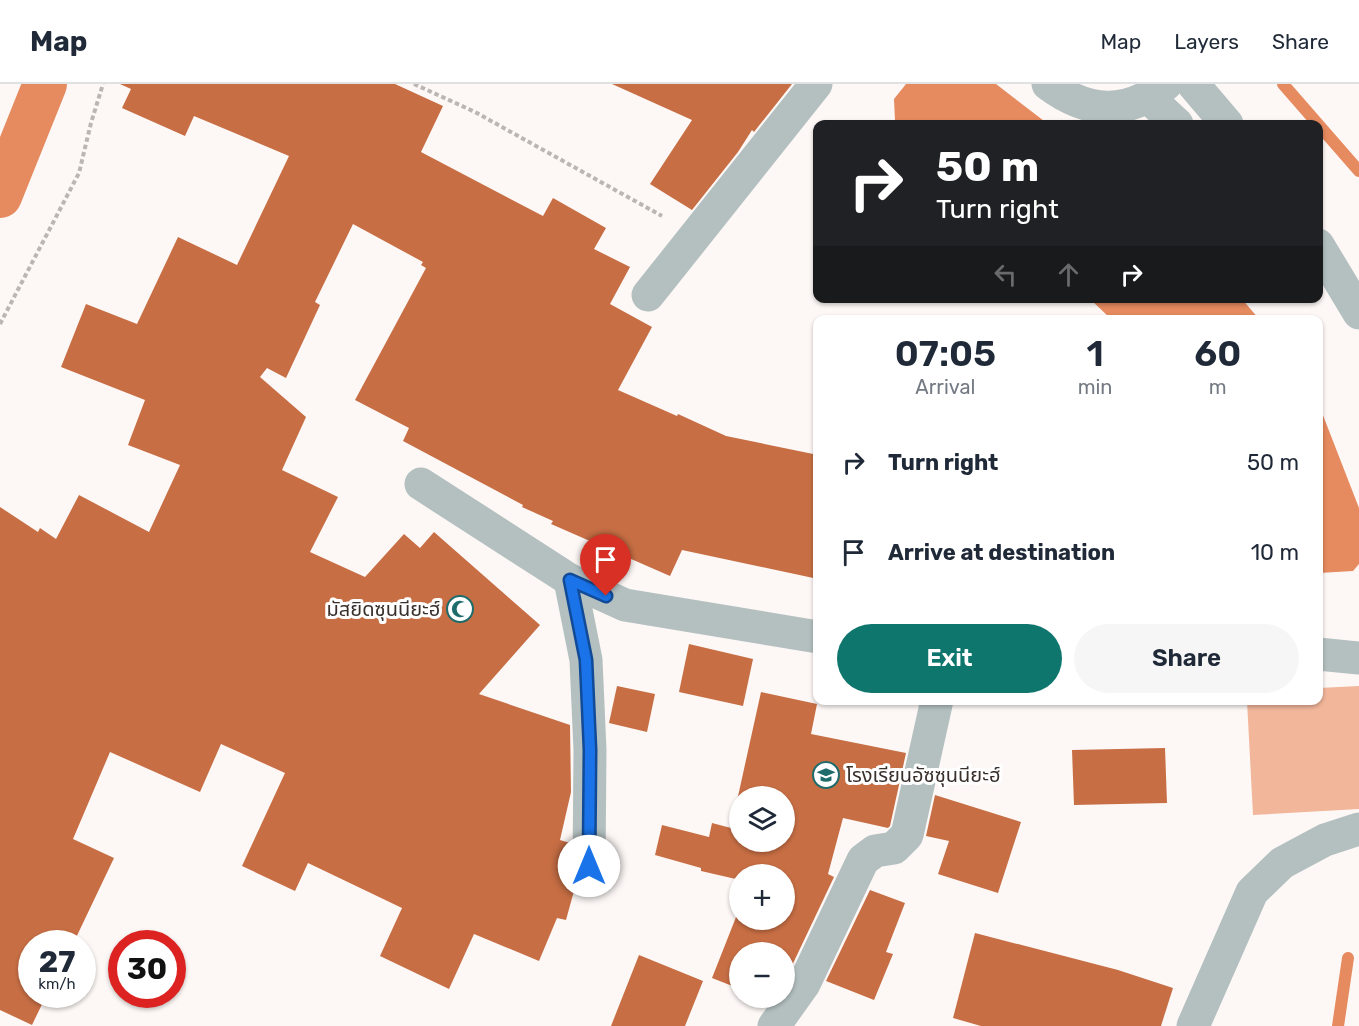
<!DOCTYPE html>
<meta charset="utf-8">
<style>
body{margin:0;font-family:Rubik,"Noto Sans Thai",sans-serif;background:#f6f6f7;color:#1f2937;height:100vh;display:flex;flex-direction:column;font-size:22px;white-space:nowrap}
*{box-sizing:border-box;margin:0}
p{font-size:20px;color:#747a83}
.icon{flex:none;width:33px;height:33px;fill:none;stroke:currentColor;stroke-width:2;stroke-linecap:round;stroke-linejoin:round}
.map{position:relative;flex:1;overflow:hidden}
.drawer{position:absolute;left:813px;top:231px;width:510px;height:390px;display:flex;flex-direction:column;background:#fff;border-radius:12px;box-shadow:0 2px 4px #0004}
.drawer>*{flex:none}
.hud{position:absolute;left:813px;top:36px;width:510px;height:183px;border-radius:12px;box-shadow:0 2px 4px #0004;background:#202124;color:#fff;overflow:hidden}
.buttons{position:absolute;left:729px;top:702px;display:grid;gap:12px}
.buttons a{display:grid;place-items:center;width:66px;height:66px;border-radius:50%;background:#fff;box-shadow:0 2px 4px #0004;font-size:30px}
.speed{position:absolute;left:18px;top:846px;display:flex;gap:12px;font-size:30px;font-weight:700;text-align:center}
.speed>*{display:grid;place-content:center;width:78px;height:78px;border-radius:50%;background:#fff;box-shadow:0 2px 4px #0004;line-height:1}
.speed small{font-size:15px;font-weight:400}
.speed .limit{border:9px solid #d22;background:#fff;color:#111}
.pin{position:absolute;display:grid;place-items:center;width:51px;height:51px;color:#fff;margin:-62px -26px;border-radius:50% 50% 50% 0;rotate:-45deg;box-shadow:0 0 6px #0007}
.pin .icon{rotate:45deg}
.me{position:absolute;width:66px;margin:-33px;rotate:0deg;stroke-linejoin:round;filter:drop-shadow(0 0 4px #0008)}
.turn{display:flex;align-items:center;gap:21px;height:126px;padding:0 24px;font-size:27px}
.turn .icon{width:78px;height:78px;stroke-width:2.5}
.turn b{display:block;font-size:42px;line-height:51px}
.lanes{display:flex;align-items:center;height:57px;padding:0 24px;background:#0003;justify-content:center;gap:30px;direction:ltr}
.lanes .off{opacity:.35}
.eta{display:flex;justify-content:space-evenly;align-items:center;height:102px;text-align:center}
.eta b{font-size:36px;font-weight:600;line-height:42px}
.button{display:flex;gap:12px;margin-top:auto;padding:12px 24px}
.button a{flex:1;height:69px;border-radius:36px;background:#0f766e;color:#fff;font-size:24px;font-weight:600;line-height:69px;text-align:center}
.button a+a{background:#f6f6f7;color:#1f2937}
ul{padding:0;list-style:none}
li{display:flex;align-items:center;gap:18px;height:90px;padding:0 24px}
li div{flex:1}
li b{display:block;font-size:22px}
li em{font-style:normal}
header{display:flex;align-items:center;gap:36px;box-sizing:border-box;height:84px;padding:0 30px;background:#fff;border-bottom:2px solid #e0e1e3}
header strong{font-size:28px}
nav{display:flex;gap:33px;margin-inline-start:auto;font-size:21px}
.map>svg:first-child{display:block}
</style>
<header>
<strong>Map</strong>
<nav><a>Map</a><a>Layers</a><a>Share</a></nav>
</header>
<div class="map">
<svg width="1359" height="942" viewBox="0 0 1359 942">
<rect width="100%" height="100%" fill="#fdf8f6"/>
<!-- green -->
<path fill="#f2b69b" d="M 1359,602 L 1359,725 L 1253,731 L 1247,617 L 1318,616 L 1319,604 Z"/>
<!-- water -->
<g fill="#e68a5f">
<path d="M 906,0 L 996,0 L 1048,40 L 899,40 L 895,37 L 894,15 Z"/>
<path d="M 1090,215 L 1242,215 L 1259,235 L 1111,235 Z"/>
<path d="M 1319,321 L 1359,424 L 1359,480 L 1353,487 L 1319,489 Z"/>
</g>
<g fill="none" stroke-linecap="round" stroke-linejoin="round">
<!-- stream -->
<g stroke="#e68a5f" stroke-width="12">
<path d="M 1283,0 L 1359,87"/>
<path d="M 1338,942 L 1348,874"/>
</g>
<!-- canal -->
<path stroke="#e68a5f" stroke-width="44" d="M 0,112 L 45,0"/>
</g>
<!-- building -->
<g fill="#c76e44" fill-rule="evenodd">
<path d="M 120,0 L 395,0 L 443,22 L 421,68 L 543,132 L 553,114 L 606,144 L 594,165 L 630,183 L 610,220 L 652,243 L 618,306 L 677,332 L 678,330 L 726,352 L 818,371 L 818,495 L 682,466 L 670,492 L 551,440 L 553,437 L 522,423 L 523,421 L 403,357 L 409,344 L 355,316 L 426,184 L 421,181 L 423,178 L 353,140 L 315,218 L 320,221 L 286,294 L 267,284 L 260,293 L 306,333 L 282,386 L 338,413 L 310,468 L 365,493 L 404,450 L 420,464 L 434,448 L 540,541 L 479,610 L 570,641 L 571,708 L 560,756 L 570,759 L 570,782 L 572,791 L 577,796 L 566,836 L 557,834 L 539,877 L 474,850 L 449,905 L 380,872 L 402,824 L 308,779 L 295,807 L 242,782 L 285,689 L 221,660 L 200,708 L 110,668 L 73,755 L 114,774 L 73,860 L 32,860 L 32,910 L 47,910 L 32,941 L 0,926 L 0,423 L 38,448 L 40,444 L 56,455 L 79,411 L 149,448 L 180,381 L 128,361 L 145,316 L 61,283 L 86,220 L 137,240 L 178,153 L 237,181 L 289,72 L 194,32 L 185,52 L 122,24 L 131,5 Z"/>
<path d="M 612,0 L 792,0 L 754,48 L 752,46 L 738,68 L 692,126 L 650,100 L 692,36 Z"/>
<path d="M 689,560 L 753,575 L 743,622 L 679,608 Z"/>
<path d="M 617,602 L 655,610 L 647,648 L 609,639 Z"/>
<path d="M 761,608 L 817,620 L 811,650 L 906,669 L 890,742 L 888,744 L 843,734 L 828,790 L 834,793 L 788,890 L 784,895 L 784,868 L 740,868 L 740,905 L 712,894 L 740,823 L 740,836 L 784,836 L 784,790 L 740,790 L 740,796 L 701,787 L 701,784 L 655,771 L 662,741 L 709,753 L 712,739 L 731,744 ZM 740,712 L 784,712 L 784,758 L 740,758 Z"/>
<path d="M 1165,664 L 1167,719 L 1074,721 L 1072,666 Z"/>
<path d="M 935,711 L 1021,738 L 998,809 L 938,790 L 949,757 L 926,752 Z"/>
<path d="M 870,806 L 905,819 L 886,868 L 893,870 L 874,916 L 826,897 Z"/>
<path d="M 975,849 L 1118,886 L 1173,904 L 1161,942 L 981,942 L 953,934 Z"/>
<path d="M 639,871 L 703,897 L 685,942 L 611,942 Z"/>
</g>
<g fill="none" stroke-linecap="round" stroke-linejoin="round">
<!-- path -->
<g stroke="#bcb6b3" stroke-width="4" stroke-dasharray="4.5 3" stroke-linecap="butt">
<path d="M 414,0 L 475,28 L 662,132"/>
<path d="M 0,240 L 79,89 L 91,39 L 103,0"/>
</g>
<!-- minor -->
<g stroke="#b4c0c0" stroke-width="33">
<path d="M 1048,0 C 1088,30 1127,32 1166,0"/>
<path d="M 1193,0 L 1227,40"/>
<path d="M 1149,14 L 1177,40"/>
<path d="M 1318,161 L 1359,229"/>
<path d="M 648,211 L 816,0"/>
<path d="M 421,400 L 570,496 L 625,521 L 818,553"/>
<path d="M 570,496 L 586,576 L 590,666 L 589,782"/>
<path d="M 1318,570 L 1359,574"/>
<path d="M 774,942 L 804,900 L 863,776 L 875,767 L 894,764 L 907,751 L 937,616"/>
<path d="M 1193,942 L 1252,808 L 1282,779 L 1325,756 L 1359,745"/>
</g>
</g>
<g fill="none" stroke-linecap="round" stroke-linejoin="round">
<defs>
<path id="route" d="M 589,782 L 590,666 L 586,576 L 570,496 L 606,512"/>
</defs>
<!-- route casing -->
<use href="#route" stroke="#114b97" stroke-width="15"/>
<!-- route -->
<use href="#route" stroke="#1a73e8" stroke-width="10"/>
</g>
<!-- icons -->
<defs>
<symbol id="mosque-ring" viewBox="-11 -11 22 22"><circle r="9.5" fill="#fff" stroke="#1e6b6b" stroke-width="1.5"/><path d="M3.5-4.9A6 6 0 1 0 3.5 4.9A5 5 0 1 1 3.5-4.9Z" fill="#1e6b6b"/></symbol>
<symbol id="school-ring" viewBox="-11 -11 22 22"><circle r="9.5" fill="#fff" stroke="#1e6b6b" stroke-width="1.5"/><path d="M0-5L7-2L0 1L-7-2ZM-4 1L0 2.5L4 1V4Q0 6-4 4Z" fill="#1e6b6b"/></symbol>
</defs>
<g fill-rule="evenodd">
<use href="#mosque-ring" x="445" y="510" width="30" height="30"/>
<use href="#school-ring" x="811" y="676" width="30" height="30"/>
</g>
<g text-anchor="middle" stroke-width="6" stroke-linejoin="round" paint-order="stroke">
<!-- poi labels -->
<g font-size="20" fill="#39302c" stroke="#fff" text-anchor="end">
<text x="440" y="532">มัสยิดซุนนียะฮ์</text>
<text x="846" y="698" text-anchor="start">โรงเรียนอัซซุนนียะฮ์</text>
</g>
</g>
</svg>
<div class="buttons">
<a><svg class="icon" aria-label="layers" viewBox="0 0 24 24"><path d="M12 4l9 5-9 5-9-5zM3 14l9 5 9-5"/></svg></a>
<a>+</a>
<a>−</a>
</div>
<div class="speed"><div>27<small>km/h</small></div><div class="limit">30</div></div>
<div class="pin" style="left:606px;top:512px;background:#d93025"><svg class="icon" aria-label="arrive" viewBox="0 0 24 24"><path d="M6 21V4h12l-3 4 3 4H6"/></svg></div>
<svg class="me" style="left:589px;top:782px" viewBox="-20 -20 40 40"><circle r="19" fill="#fff"/><path d="M0-13L10 11 0 6-10 11z" fill="#1a73e8"/></svg>
<div class="hud">
<div class="turn"><svg class="icon" aria-label="right" viewBox="0 0 24 24"><path d="M7 20v-9h11M14 6l5 5-5 5"/></svg><div><b>50 m</b>Turn right</div></div>
<div class="lanes"><svg class="icon off" aria-label="left" viewBox="0 0 24 24"><path d="M17 20v-9H6M10 6l-5 5 5 5"/></svg><svg class="icon off" aria-label="ahead" viewBox="0 0 24 24"><path d="M12 20V5M6 11l6-6 6 6"/></svg><svg class="icon" aria-label="right" viewBox="0 0 24 24"><path d="M7 20v-9h11M14 6l5 5-5 5"/></svg></div>
</div>
<section class="drawer">
<div class="eta">
<div><b>07:05</b><p>Arrival</p></div>
<div><b>1</b><p>min</p></div>
<div><b>60</b><p>m</p></div>
</div>
<ul>
<li><svg class="icon" aria-label="right" viewBox="0 0 24 24"><path d="M7 20v-9h11M14 6l5 5-5 5"/></svg><div><b>Turn right</b></div><em>50 m</em></li>
<li><svg class="icon" aria-label="arrive" viewBox="0 0 24 24"><path d="M6 21V4h12l-3 4 3 4H6"/></svg><div><b>Arrive at destination</b></div><em>10 m</em></li>
</ul>
<div class="button"><a>Exit</a><a>Share</a></div>
</section>
</div>
